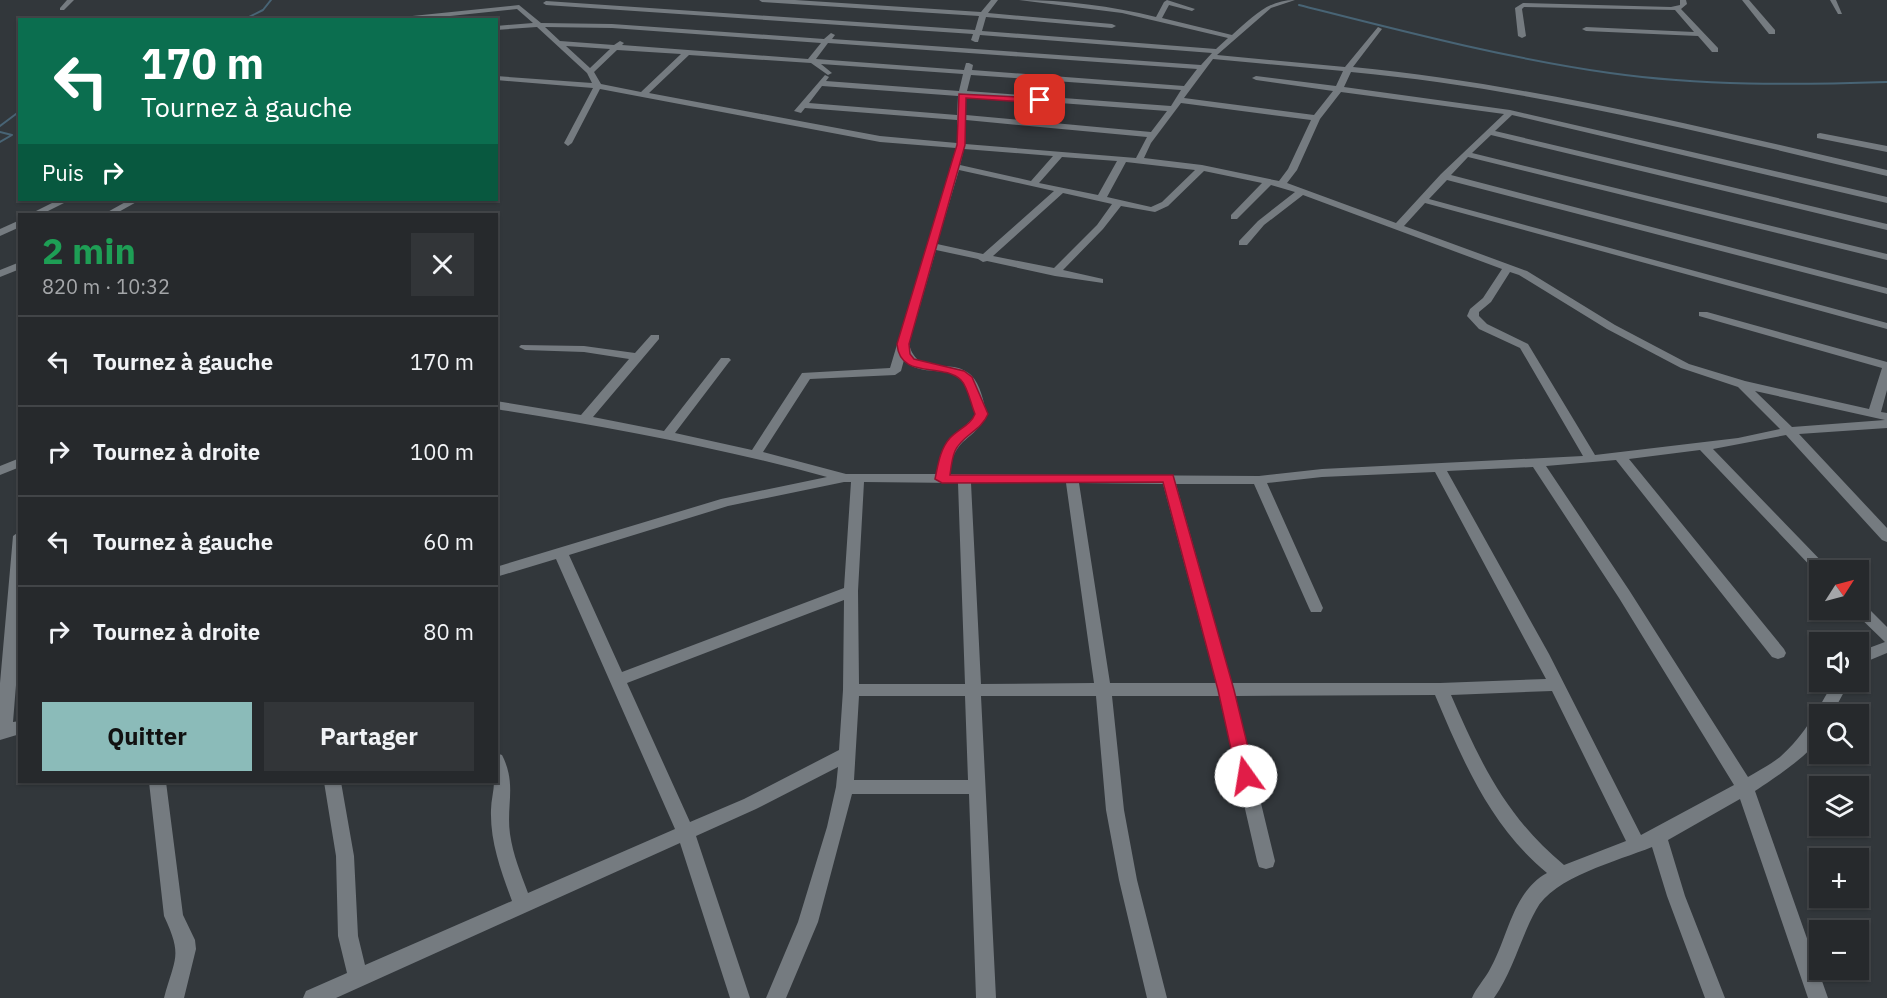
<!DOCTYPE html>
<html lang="fr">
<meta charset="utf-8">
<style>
body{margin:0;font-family:"IBM Plex Sans",sans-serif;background:#323538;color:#f1f3f6;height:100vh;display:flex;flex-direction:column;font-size:22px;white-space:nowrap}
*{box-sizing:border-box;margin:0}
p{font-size:20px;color:#a4a6a9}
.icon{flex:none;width:33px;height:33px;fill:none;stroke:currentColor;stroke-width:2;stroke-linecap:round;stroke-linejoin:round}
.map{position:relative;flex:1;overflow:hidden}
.details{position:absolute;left:18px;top:213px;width:480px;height:570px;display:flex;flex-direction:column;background:#26292c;border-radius:0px;box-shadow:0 2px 4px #0004,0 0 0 2px #424548}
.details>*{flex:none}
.guide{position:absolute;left:18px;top:18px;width:480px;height:183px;border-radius:0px;box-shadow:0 2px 4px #0004,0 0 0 2px #424548;background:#0b6e4f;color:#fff;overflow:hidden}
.needle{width:39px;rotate:54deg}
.buttons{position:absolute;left:1809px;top:560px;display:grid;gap:12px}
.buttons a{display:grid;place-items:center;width:60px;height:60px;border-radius:0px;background:#26292c;box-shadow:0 2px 4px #0004,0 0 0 2px #424548;font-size:30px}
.pin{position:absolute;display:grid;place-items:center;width:51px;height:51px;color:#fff;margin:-26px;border-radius:12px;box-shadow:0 3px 9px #0006}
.me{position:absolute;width:66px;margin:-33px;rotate:347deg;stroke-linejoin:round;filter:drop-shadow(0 0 4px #0008)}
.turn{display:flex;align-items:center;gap:21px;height:126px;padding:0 24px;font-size:27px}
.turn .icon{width:78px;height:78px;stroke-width:2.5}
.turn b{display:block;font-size:42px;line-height:51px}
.then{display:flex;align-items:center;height:57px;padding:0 24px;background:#0003;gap:12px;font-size:22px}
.round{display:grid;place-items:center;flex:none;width:63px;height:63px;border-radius:0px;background:#323538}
.head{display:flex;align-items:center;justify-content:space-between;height:102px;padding:0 24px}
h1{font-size:36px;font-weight:700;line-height:45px;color:#1e9e55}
.action{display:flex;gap:12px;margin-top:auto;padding:12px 24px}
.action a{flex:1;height:69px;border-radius:0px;background:#8bbbb9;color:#111;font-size:24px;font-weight:700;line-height:69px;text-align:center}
.action a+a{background:#323538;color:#f1f3f6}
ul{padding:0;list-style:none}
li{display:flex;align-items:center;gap:18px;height:90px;padding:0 24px;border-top:2px solid #424548}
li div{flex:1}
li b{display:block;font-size:22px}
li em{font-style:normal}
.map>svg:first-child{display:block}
</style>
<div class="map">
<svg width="1887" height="998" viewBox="0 0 1887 998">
<rect width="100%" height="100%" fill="#32373b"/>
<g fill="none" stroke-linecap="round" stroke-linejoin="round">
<!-- stream -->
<g stroke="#486475" stroke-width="2">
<path d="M 1299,5 C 1402,31 1505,58 1610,73 C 1702,86 1795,85 1887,82"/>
<path d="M 243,20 L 263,10 L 271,0"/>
<path d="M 0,126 L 20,111"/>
<path d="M 0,132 L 12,135 L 0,142"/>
</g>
<!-- street -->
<g fill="#757b80" fill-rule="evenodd">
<path d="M 67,0 L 74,0 L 64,10 L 60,10 L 60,8 Z"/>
<path d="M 759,0 L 795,0 L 981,12 L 991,0 L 998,0 L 988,13 L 1112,24 L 1116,26 L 1112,28 L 986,17 L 982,31 L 1216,49 L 1228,38 L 1122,13 L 1019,0 C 1065,0 1111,6 1156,17 L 1164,2 L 1167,0 L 1195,9 L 1192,11 L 1169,5 L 1162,18 L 1232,35 C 1253,17 1267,0 1295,0 L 1271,8 L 1217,55 L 1345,67 L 1378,27 L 1382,29 L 1353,67 C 1534,85 1710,129 1887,170 L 1887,176 C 1709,134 1533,89 1351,72 L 1344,87 L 1510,110 L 1887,197 L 1887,203 L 1512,115 L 1495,131 L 1887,224 L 1887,230 L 1491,135 L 1472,153 L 1887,254 L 1887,260 L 1468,157 L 1451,175 L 1887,288 L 1887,294 L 1447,180 L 1429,199 L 1887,323 L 1887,329 L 1425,203 L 1404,226 L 1527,271 L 1615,325 L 1689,364 L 1745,381 L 1869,409 L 1882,368 L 1699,316 L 1699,312 L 1707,312 L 1887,362 L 1887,390 L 1881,412 L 1887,413 L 1887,428 L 1799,434 L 1887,528 L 1887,542 L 1882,540 L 1786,435 L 1713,449 L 1830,570 L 1820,570 L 1818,574 L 1700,450 L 1629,459 L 1784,649 L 1786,653 L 1784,657 L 1778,659 L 1772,657 L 1616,460 L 1546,466 L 1629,590 L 1748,777 C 1758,771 1770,765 1780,757 C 1805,735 1818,709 1834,681 L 1850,681 L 1832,714 L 1820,714 C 1820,720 1821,728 1820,734 C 1816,752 1771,780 1755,791 L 1828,998 L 1808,998 L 1740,799 L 1668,840 L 1685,896 L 1725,998 L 1705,998 L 1667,896 L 1652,847 C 1618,861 1553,877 1536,910 C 1520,939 1513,971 1494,998 L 1472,998 C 1476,988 1484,980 1489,971 C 1508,939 1512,892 1547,873 C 1490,826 1463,761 1435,695 L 1235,696 L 1275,861 L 1273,867 L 1266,869 L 1259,867 L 1257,861 L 1219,696 L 1112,696 L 1124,810 L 1137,880 L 1167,998 L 1147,998 L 1119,880 L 1106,810 L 1096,696 L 981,696 L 996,998 L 976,998 L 969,794 L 852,794 L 818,922 L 786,998 L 766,998 L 798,922 L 827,827 L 836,787 L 838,767 L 756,809 L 696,836 L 750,998 L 730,998 L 680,843 L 336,998 L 303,998 L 306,991 L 347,973 L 338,936 L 336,856 L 324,782 L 341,782 L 354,856 L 358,936 L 365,965 L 512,901 C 501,871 490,842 491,810 C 491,800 494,791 494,782 L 496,782 L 496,753 L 502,755 C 517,784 506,805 510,834 C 513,855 521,874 528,893 L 675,829 L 556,559 L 496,577 L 496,567 L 721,499 L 827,477 C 718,447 608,427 496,409 L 496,401 L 581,415 L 629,359 L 584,352 L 525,350 L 519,347 L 521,345 L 584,346 L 635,353 L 651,335 L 659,335 L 659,339 L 593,417 L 664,431 L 721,358 L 729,358 L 731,360 L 729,362 L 675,433 L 752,450 L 802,373 L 890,368 L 956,148 L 880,142 L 600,89 L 572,143 L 568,146 L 564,143 L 593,88 L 496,80 L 496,76 L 592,83 L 587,73 L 537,27 L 496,30 L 496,26 L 533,23 L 517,9 L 412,20 L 383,19 L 519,5 L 541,23 L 612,24 L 824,39 L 831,33 L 835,35 L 832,39 L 1201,65 L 1212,53 L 980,35 L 978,42 L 975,42 L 971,40 L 973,34 L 546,5 L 543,3 L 546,1 L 975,30 L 979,16 L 762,2 ZM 545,27 L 612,28 L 821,43 L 808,59 L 622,45 L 624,43 L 620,41 L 614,45 L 560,41 ZM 828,43 L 1197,69 L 1184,86 L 972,70 L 973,65 L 969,63 L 966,63 L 964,70 L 816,59 ZM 566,46 L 610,49 L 590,68 ZM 617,50 L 681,54 L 641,92 L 601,84 L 594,72 ZM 689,55 L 811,63 L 828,75 L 832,73 L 821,64 L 963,74 L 959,91 L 826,81 L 829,77 L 825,75 L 794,111 L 801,113 L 805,108 L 957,120 L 957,143 L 880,136 L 649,93 ZM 1213,59 L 1343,71 L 1336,86 L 1256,76 L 1252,78 L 1256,80 L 1333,91 L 1314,115 L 1184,98 ZM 971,75 L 1181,90 L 1171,106 L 967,91 ZM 822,86 L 958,96 L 957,115 L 809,103 ZM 1341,92 L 1504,114 L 1441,174 L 1396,223 L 1287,183 L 1297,170 L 1320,119 ZM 966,96 L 1167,111 L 1151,132 L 966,115 ZM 1181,103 L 1311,120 L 1288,169 L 1279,181 L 1202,165 L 1144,158 L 1151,143 ZM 966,120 L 1147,137 L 1136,158 L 965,144 ZM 964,149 L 1053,156 L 1031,181 L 960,165 ZM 1062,157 L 1117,161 L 1098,195 L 1039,183 ZM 1126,162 L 1195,170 L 1162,202 L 1151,207 L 1107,197 ZM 959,170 L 1054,191 L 983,254 L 937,244 ZM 1204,171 L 1262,183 L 1231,215 L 1231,219 L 1237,219 L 1271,185 L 1295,192 L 1258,221 L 1239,241 L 1239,245 L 1247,245 L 1264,225 L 1303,195 L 1502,269 L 1483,298 L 1470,309 L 1467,316 L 1479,329 L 1520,348 L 1583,456 L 1322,469 L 1259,476 L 949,474 C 955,434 974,443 987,414 C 983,401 981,385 971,375 C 951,356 918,379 909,344 L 936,250 L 978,259 L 983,262 L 987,261 L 1055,276 L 1103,283 L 1103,279 L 1063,270 L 1103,229 L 1121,206 L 1155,212 L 1168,206 ZM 1063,193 L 1112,204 L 1097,225 L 1054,268 L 993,256 ZM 1510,272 L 1519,275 L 1607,329 L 1681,368 L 1738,387 L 1780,429 L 1738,438 L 1595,455 L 1528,344 L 1487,324 L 1479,316 L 1479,312 L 1491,302 ZM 904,360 C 920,378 951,364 964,382 C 971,391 972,404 975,414 L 973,418 L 945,446 L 936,474 L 846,474 L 763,452 L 810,379 L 895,375 L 901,371 ZM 1755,391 L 1885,420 L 1792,427 ZM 1533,467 L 1619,598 L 1734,785 L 1641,835 L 1549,654 L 1447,471 ZM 1435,472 L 1546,679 L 1440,683 L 1232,683 L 1176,484 L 1254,484 L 1309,608 L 1311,612 L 1321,612 L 1323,608 L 1267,483 L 1322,477 ZM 844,482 L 851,482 L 844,588 L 622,672 L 569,555 L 728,506 ZM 864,482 L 958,483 L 965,684 L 859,684 L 858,591 ZM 971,483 L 1066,483 L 1094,683 L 981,684 ZM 1079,483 L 1163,484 L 1216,683 L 1110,683 ZM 844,600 L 843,690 L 839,750 L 744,799 L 690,822 L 627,683 ZM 1552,691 L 1626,841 L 1564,865 C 1506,817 1480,762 1451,695 ZM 859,696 L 965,696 L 968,780 L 854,780 Z"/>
<path d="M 1680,0 L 1686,0 L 1687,4 L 1681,9 L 1718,48 L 1718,52 L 1712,52 L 1698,36 L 1586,31 L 1582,29 L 1586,27 L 1694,32 L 1675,10 L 1524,7 L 1522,9 L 1526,36 L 1522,38 L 1518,36 L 1515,8 L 1523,3 L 1671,7 L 1680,5 Z"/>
<path d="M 1742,0 L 1749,0 L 1775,30 L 1775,34 L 1769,34 Z"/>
<path d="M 1830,0 L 1836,0 L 1842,14 L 1838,14 Z"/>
<path d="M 1820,133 L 1887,146 L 1887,152 L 1817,138 L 1817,134 Z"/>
<path d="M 58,200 L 70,200 L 42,214 L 30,214 Z"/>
<path d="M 129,200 L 140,200 L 115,214 L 104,214 Z"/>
<path d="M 20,220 L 20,227 L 0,236 L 0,229 Z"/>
<path d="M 20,262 L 20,269 L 0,277 L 0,270 Z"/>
<path d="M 20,458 L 20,467 L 0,475 L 0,466 Z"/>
<path d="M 20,531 L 20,636 L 13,722 L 20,721 L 20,734 L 0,740 L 0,683 L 13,536 Z"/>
<path d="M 1858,602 L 1863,603 L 1887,627 L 1887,653 L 1858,665 L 1858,652 L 1885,642 L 1853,611 L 1852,609 L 1858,609 Z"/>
<path d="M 149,782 L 166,782 L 183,915 L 195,940 L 196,949 L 184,998 L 164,998 C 175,957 183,957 164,916 Z"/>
</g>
</g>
<!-- route -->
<path fill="#e11d48" stroke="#92132f" stroke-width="1.5" d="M 959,94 L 1040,98 L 1044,100 L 1040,103 L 966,98 L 965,145 L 909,344 L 910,354 L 914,359 L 964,371 L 972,377 L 988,414 C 981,431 962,435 955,451 C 952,458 951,467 950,475 L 1173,475 L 1234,690 L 1255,776 L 1252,781 L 1246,783 L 1240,781 L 1237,776 L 1218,690 L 1163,482 L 942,483 L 935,479 C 938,465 940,449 950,438 C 958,429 971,425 975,414 C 971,405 968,387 961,380 C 942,362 900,380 897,344 L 957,145 Z"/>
</svg>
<div class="buttons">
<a><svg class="needle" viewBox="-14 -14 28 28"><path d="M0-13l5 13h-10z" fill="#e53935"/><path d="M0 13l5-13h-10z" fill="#a4a6a9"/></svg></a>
<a><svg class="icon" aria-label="sound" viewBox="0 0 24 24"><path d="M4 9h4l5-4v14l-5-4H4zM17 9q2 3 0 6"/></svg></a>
<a><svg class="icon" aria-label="search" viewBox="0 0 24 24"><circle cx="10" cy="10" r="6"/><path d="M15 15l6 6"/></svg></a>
<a><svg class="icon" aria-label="layers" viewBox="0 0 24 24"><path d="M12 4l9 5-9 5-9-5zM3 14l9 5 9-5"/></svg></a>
<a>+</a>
<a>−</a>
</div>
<div class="pin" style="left:1040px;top:100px;background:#d93025"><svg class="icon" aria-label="arrive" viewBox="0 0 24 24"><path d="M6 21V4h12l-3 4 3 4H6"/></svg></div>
<svg class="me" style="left:1246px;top:776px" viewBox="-20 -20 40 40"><circle r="19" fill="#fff"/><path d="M0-13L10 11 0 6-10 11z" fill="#e11d48"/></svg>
<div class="guide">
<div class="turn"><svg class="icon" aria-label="left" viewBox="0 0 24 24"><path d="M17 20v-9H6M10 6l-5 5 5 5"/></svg><div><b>170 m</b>Tournez à gauche</div></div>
<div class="then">Puis<svg class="icon" aria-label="right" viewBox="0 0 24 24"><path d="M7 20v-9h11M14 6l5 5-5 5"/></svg></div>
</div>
<section class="details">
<div class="head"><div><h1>2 min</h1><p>820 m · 10:32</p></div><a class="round"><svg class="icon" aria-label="close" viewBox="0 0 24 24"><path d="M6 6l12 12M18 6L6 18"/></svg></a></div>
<ul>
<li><svg class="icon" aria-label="left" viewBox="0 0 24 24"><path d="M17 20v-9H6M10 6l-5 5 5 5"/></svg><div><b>Tournez à gauche</b></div><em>170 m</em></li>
<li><svg class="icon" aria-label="right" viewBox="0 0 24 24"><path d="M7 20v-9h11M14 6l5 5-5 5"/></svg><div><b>Tournez à droite</b></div><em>100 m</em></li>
<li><svg class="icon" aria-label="left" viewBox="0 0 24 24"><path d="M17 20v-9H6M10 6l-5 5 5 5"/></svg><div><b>Tournez à gauche</b></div><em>60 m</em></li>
<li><svg class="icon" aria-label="right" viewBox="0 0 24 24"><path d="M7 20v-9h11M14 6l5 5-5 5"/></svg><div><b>Tournez à droite</b></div><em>80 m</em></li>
</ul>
<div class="action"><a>Quitter</a><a>Partager</a></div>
</section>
</div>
